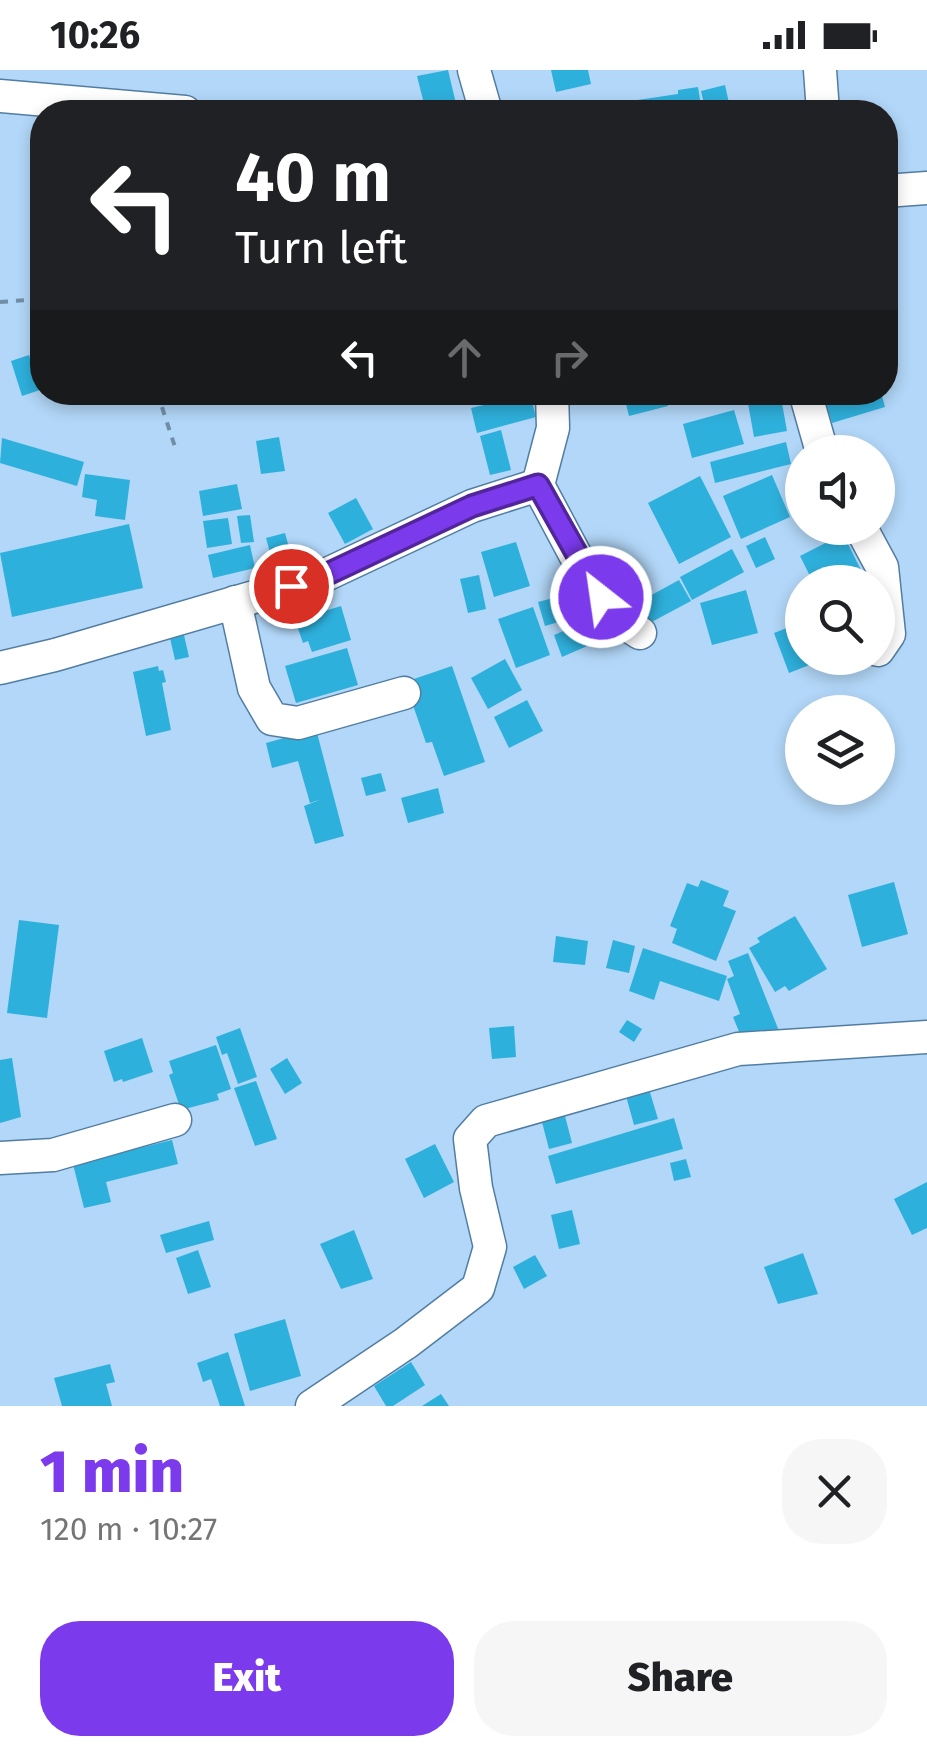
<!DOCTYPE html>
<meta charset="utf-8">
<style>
body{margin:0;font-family:"Fira Sans",sans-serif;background:#f6f6f6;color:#202124;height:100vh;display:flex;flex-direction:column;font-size:38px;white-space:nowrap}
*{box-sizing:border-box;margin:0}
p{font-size:32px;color:#757577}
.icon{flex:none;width:55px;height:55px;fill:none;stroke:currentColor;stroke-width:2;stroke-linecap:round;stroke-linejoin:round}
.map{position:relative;height:1336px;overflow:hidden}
.side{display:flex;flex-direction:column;background:#fff;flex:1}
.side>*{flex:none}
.guide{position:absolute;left:30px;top:30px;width:868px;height:305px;border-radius:40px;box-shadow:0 5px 15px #0003;background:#202124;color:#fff;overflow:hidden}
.fabs{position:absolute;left:785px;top:365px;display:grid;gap:20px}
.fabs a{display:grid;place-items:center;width:110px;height:110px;border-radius:50%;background:#fff;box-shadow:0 5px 15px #0003;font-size:50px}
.pin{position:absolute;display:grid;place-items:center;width:85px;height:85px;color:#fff;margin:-42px;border:5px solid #fff;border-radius:50%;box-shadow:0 2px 10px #0007}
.me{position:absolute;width:110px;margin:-55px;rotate:330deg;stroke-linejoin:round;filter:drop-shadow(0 0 8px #0008)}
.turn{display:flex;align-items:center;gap:35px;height:210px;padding:0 40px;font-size:45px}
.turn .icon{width:130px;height:130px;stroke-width:2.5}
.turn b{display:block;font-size:70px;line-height:85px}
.lanes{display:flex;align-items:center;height:95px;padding:0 40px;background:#0003;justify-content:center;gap:50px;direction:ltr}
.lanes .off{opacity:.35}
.round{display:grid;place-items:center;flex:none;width:105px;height:105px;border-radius:40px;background:#f6f6f6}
.overview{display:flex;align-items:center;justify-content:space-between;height:170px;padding:0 40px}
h1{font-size:60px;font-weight:800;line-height:75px;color:#7c3aed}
.primary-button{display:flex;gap:20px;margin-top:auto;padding:20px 40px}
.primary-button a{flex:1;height:115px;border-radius:40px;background:#7c3aed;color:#fff;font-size:40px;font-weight:800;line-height:115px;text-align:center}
.primary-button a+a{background:#f6f6f6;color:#202124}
.status{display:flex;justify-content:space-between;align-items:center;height:70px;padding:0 50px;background:#fff;direction:ltr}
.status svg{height:28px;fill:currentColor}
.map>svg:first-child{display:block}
</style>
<div class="status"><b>10:26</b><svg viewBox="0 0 49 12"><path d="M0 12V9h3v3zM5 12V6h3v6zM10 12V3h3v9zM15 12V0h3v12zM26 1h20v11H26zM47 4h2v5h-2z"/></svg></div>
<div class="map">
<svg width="927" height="1336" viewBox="0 0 927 1336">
<rect width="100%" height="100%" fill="#b2d7f8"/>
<!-- building -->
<g fill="#2eb0dc">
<path d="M 448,0 L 458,42 L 426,42 L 417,6 Z"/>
<path d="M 551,0 L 588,0 L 591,14 L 556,22 Z"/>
<path d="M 725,15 L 731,42 L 706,42 L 701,21 Z"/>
<path d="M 698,17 L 702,42 L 616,42 L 625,39 L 624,32 L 678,24 L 678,20 Z"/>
<path d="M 29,285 L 40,320 L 22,326 L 11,291 Z"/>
<path d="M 623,322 L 665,322 L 668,336 L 629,346 Z"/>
<path d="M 746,322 L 780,322 L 787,361 L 754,367 Z"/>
<path d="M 822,322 L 881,322 L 885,337 L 832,353 Z"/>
<path d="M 530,324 L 536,347 L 477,363 L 471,338 Z"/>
<path d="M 734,340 L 744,374 L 692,388 L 683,354 Z"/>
<path d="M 501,360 L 511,400 L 490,405 L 480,366 Z"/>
<path d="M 279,367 L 285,401 L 261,404 L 256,371 Z"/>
<path d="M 2,368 L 84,392 L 77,416 L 0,393 Z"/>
<path d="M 786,372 L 791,394 L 715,413 L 710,392 Z"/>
<path d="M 85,404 L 130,410 L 125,450 L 95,446 L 97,430 L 82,427 Z"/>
<path d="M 772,405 L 790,447 L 741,469 L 723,426 Z"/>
<path d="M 700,406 L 731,467 L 679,494 L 648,433 Z"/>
<path d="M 237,414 L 242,439 L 203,446 L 199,421 Z"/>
<path d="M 356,428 L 373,459 L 345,474 L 328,443 Z"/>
<path d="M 250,445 L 254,472 L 241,473 L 237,446 Z"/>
<path d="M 228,448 L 232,474 L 207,478 L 203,451 Z"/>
<path d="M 129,454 L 143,518 L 12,547 L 0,483 Z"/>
<path d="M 285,463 L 293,492 L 274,497 L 266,468 Z"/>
<path d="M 843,464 L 861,500 L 835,512 L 826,512 L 821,504 L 811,508 L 800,486 Z"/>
<path d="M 765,467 L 775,489 L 756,498 L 746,476 Z"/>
<path d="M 516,472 L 530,516 L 494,527 L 481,482 Z"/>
<path d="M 250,475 L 255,498 L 213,508 L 208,485 Z"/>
<path d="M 732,479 L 744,502 L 692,530 L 680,507 Z"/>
<path d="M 479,505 L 486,539 L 468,543 L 460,509 Z"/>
<path d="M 679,510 L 691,531 L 646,555 L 635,534 Z"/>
<path d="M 746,520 L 758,563 L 712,575 L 700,533 Z"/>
<path d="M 572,523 L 579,546 L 545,556 L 538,532 Z"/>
<path d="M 341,536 L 351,570 L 312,582 L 308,571 L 303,573 L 295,550 Z"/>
<path d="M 533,537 L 550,585 L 516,598 L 498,549 Z"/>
<path d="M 592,549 L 601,570 L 562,587 L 554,565 Z"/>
<path d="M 802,552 L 802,588 L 827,588 L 789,603 L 774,563 Z"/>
<path d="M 184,565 L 189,587 L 175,590 L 170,568 Z"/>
<path d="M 347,578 L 358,615 L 296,633 L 285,596 Z"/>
<path d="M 505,589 L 522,620 L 488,639 L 471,608 Z"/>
<path d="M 158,596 L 159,601 L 163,600 L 166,612 L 162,613 L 171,660 L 146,666 L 133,602 Z"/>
<path d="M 452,596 L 485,692 L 444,706 L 432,672 L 426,673 L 405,612 Z"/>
<path d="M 527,630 L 543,661 L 509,678 L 494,647 Z"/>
<path d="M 316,659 L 344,766 L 315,774 L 304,736 L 322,729 L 310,733 L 298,691 L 272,698 L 266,673 Z"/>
<path d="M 381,703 L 386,721 L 366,726 L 361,708 Z"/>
<path d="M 438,718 L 444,743 L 408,753 L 401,728 Z"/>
<path d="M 701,810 L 729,821 L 723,836 L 736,841 L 716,891 L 672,873 L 677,859 L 670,856 L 687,813 L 698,817 Z"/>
<path d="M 894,812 L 908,864 L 862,877 L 848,825 Z"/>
<path d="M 795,846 L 827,899 L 789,921 L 785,916 L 775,922 L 749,878 L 760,872 L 757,868 Z"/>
<path d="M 19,850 L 59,855 L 47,948 L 7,943 Z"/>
<path d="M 556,866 L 588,871 L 585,895 L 553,892 Z"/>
<path d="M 613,870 L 635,876 L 629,903 L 606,898 Z"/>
<path d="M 643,878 L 727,906 L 719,931 L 660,911 L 654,930 L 629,921 Z"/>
<path d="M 748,883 L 779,961 L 753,971 L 748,961 L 740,964 L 733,947 L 740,944 L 727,909 L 734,906 L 728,891 Z"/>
<path d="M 627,950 L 642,959 L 634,972 L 619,962 Z"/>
<path d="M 514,956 L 516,987 L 492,989 L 489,958 Z"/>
<path d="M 240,958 L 257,1007 L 238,1014 L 227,983 L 222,985 L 216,967 Z"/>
<path d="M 142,968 L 153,1002 L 123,1012 L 122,1009 L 114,1012 L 104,981 Z"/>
<path d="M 216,975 L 231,1019 L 217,1024 L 219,1030 L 181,1040 L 169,1005 L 173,1003 L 169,991 Z"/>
<path d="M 12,988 L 21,1047 L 0,1053 L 0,990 Z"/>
<path d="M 287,988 L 302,1013 L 285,1024 L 270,999 Z"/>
<path d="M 256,1011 L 277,1069 L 255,1076 L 234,1018 Z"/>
<path d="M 649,1019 L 658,1049 L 634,1055 L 626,1026 Z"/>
<path d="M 565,1046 L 572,1073 L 549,1079 L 542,1052 Z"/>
<path d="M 674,1048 L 683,1079 L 556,1114 L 548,1086 Z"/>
<path d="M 172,1070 L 178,1094 L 106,1112 L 111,1132 L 84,1138 L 73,1094 Z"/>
<path d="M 435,1074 L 454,1112 L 424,1128 L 405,1089 Z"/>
<path d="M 686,1089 L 691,1107 L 674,1111 L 670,1093 Z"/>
<path d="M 927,1112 L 927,1158 L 912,1165 L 894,1129 Z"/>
<path d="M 572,1140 L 580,1174 L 559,1179 L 551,1145 Z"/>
<path d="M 209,1151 L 214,1170 L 166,1183 L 160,1165 Z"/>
<path d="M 354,1160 L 373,1209 L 341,1219 L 320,1174 Z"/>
<path d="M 198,1180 L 211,1217 L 188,1224 L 176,1188 Z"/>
<path d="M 803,1183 L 818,1224 L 778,1234 L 764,1197 Z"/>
<path d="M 535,1185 L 547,1206 L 524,1219 L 513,1197 Z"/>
<path d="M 285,1249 L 301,1306 L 250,1321 L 234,1264 Z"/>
<path d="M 228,1282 L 245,1336 L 220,1336 L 211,1309 L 203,1312 L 197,1293 Z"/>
<path d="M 411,1292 L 425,1315 L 393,1336 L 386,1336 L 374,1316 Z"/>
<path d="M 110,1294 L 115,1312 L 106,1314 L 112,1336 L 62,1336 L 54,1308 Z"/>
<path d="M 441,1324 L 449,1336 L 422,1336 Z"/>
</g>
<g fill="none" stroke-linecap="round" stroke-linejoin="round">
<defs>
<g id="minor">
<path d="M 474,0 L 486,42"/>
<path d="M 820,0 L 823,42"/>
<path d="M 0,26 L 185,42"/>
<path d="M 885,121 L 927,118"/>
<path d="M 552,322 L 553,358 L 538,415 L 587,507 L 615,547 L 640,563"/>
<path d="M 805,322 L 822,382"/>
<path d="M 861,458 L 882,497 L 889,564 L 878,580"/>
<path d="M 235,532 L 254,618 L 272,649 L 298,653 L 404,623"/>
<path d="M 0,598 L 55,585 L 319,508 L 472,436 L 538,415"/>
<path d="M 0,1088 L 53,1085 L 175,1050"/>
<path d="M 312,1336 L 406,1273 L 478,1218 L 490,1177 L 476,1118 L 470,1069 L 486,1051 L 738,979 L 927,967"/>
</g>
</defs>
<!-- minor casing -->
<use href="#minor" stroke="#527da2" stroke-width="35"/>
<!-- path -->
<g stroke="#718ea8" stroke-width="4" stroke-dasharray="8 8" stroke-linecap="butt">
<path d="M 0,232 L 42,229"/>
<path d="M 157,322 L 176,380"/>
</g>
<!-- minor -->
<use href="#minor" stroke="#fff" stroke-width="32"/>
</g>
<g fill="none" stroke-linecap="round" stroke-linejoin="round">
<defs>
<path id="route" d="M 291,516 L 319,508 L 472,436 L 538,415 L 601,527"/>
</defs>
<!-- route casing -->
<use href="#route" stroke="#51269a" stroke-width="25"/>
<!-- route -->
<use href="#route" stroke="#7c3aed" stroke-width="18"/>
</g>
</svg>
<div class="fabs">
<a><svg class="icon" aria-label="sound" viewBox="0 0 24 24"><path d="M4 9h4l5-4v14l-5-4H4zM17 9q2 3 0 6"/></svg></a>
<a><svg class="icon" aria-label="search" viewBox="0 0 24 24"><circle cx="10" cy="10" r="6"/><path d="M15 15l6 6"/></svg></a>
<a><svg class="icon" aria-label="layers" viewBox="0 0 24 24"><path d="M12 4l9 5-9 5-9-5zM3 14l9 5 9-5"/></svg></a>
</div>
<div class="pin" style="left:291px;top:516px;background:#d93025"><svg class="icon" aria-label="arrive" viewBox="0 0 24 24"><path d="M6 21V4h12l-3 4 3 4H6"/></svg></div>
<svg class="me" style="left:601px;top:527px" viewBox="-20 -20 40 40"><circle r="17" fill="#7c3aed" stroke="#fff" stroke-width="3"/><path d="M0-11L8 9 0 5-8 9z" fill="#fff"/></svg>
<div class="guide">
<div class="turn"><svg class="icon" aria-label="left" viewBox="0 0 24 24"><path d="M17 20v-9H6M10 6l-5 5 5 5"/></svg><div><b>40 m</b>Turn left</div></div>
<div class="lanes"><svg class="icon" aria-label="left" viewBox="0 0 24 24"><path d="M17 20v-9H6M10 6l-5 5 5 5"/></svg><svg class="icon off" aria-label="ahead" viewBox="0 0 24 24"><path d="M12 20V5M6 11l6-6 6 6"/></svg><svg class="icon off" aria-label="right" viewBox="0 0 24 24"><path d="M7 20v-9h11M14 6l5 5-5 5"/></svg></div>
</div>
</div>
<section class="side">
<div class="overview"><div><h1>1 min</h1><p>120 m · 10:27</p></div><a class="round"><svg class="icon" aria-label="close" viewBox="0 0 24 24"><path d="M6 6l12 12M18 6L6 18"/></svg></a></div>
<div class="primary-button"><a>Exit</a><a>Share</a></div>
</section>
